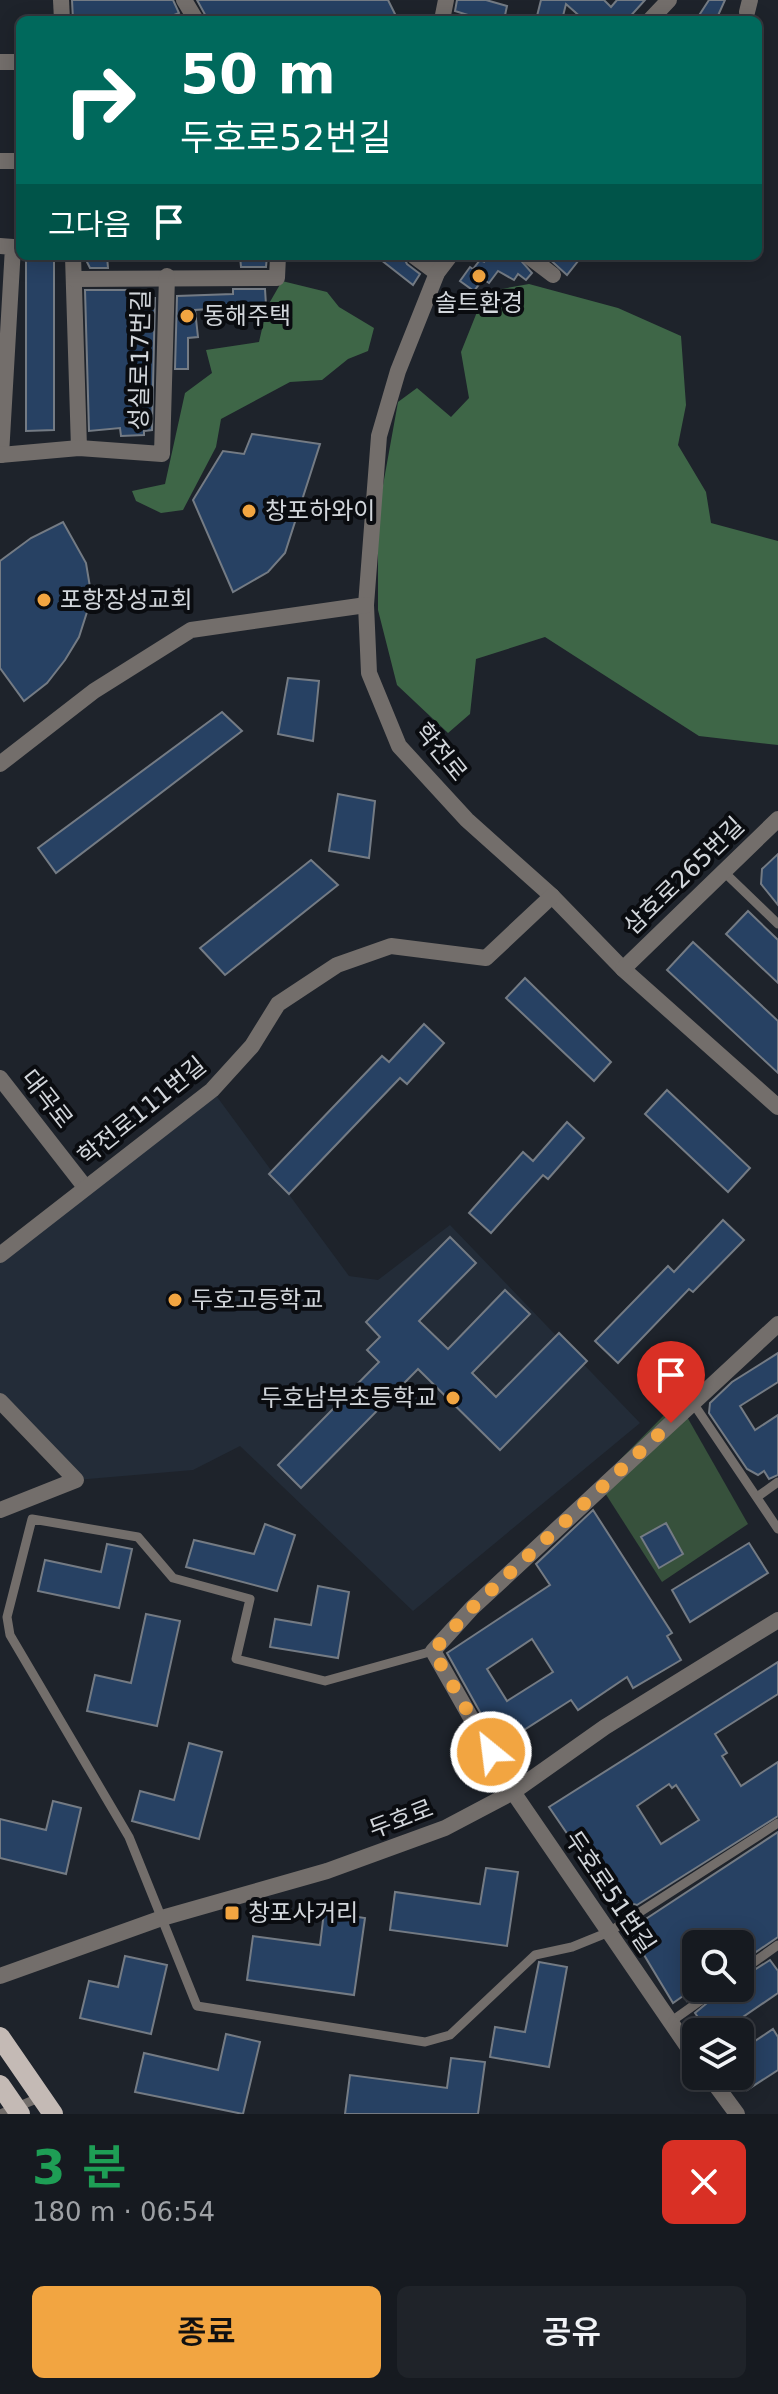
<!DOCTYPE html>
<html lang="ko">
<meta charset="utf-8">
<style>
body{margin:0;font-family:"DejaVu Sans","Noto Sans KR",sans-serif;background:#1f2329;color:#f1f3f6;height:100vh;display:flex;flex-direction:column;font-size:30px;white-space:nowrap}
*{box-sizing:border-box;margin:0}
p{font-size:26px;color:#9ea1a5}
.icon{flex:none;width:44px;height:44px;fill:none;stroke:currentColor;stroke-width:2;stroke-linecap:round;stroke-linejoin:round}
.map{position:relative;height:2114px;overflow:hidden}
.sheet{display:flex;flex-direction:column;background:#161a20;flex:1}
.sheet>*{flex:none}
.banner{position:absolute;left:16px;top:16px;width:746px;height:244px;border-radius:12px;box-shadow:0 4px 20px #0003,0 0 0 2px #35383e;background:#00695c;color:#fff;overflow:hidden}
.controls{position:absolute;left:682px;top:1930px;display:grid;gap:16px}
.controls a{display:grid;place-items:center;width:72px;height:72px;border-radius:12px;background:#161a20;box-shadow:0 4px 20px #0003,0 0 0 2px #35383e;font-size:40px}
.pin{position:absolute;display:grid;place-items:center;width:68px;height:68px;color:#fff;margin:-82px -34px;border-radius:50% 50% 50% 0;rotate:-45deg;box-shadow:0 0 8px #0007}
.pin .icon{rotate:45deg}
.me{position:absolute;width:88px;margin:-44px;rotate:331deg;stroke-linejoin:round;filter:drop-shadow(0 0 6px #0008)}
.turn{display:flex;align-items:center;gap:28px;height:168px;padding:0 32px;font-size:36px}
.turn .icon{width:104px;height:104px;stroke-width:2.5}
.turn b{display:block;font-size:56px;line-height:68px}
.then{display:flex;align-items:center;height:76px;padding:0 32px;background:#0003;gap:16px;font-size:30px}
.round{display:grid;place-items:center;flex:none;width:84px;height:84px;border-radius:12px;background:#1f2329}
.head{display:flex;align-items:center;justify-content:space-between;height:136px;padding:0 32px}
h1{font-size:48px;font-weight:600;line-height:60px;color:#1e9e55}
.primary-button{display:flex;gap:16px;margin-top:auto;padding:16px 32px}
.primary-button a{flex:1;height:92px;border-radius:12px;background:#f2a541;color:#111;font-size:32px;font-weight:600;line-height:92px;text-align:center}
.primary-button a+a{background:#1f2329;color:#f1f3f6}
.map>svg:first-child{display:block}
</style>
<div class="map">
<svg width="778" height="2114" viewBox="0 0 778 2114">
<rect width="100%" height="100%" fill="#1e232b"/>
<!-- built -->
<path fill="#232c38" d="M 212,1090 L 349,1276 L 378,1280 L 450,1225 L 640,1423 L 413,1611 L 240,1446 L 193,1470 L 76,1480 L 0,1401 L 0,1255 Z"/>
<!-- green -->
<path fill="#37513c" d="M 678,1401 L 748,1524 L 662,1582 L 598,1482 Z"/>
<!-- forest -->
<g fill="#3e6647">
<path d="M 282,281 L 327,292 L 339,307 L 374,328 L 368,351 L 348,359 L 322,380 L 290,382 L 221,419 L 216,447 L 183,510 L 161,513 L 136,501 L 132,491 L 165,484 L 185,393 L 212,373 L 206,350 L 259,342 L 267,307 Z"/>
<path d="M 529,284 L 618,308 L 681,336 L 686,405 L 678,445 L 706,492 L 711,523 L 778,541 L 778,745 L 699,736 L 545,637 L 476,659 L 470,714 L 448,733 L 397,685 L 378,610 L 378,513 L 398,402 L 417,388 L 451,417 L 469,398 L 461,352 L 485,292 Z"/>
</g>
<!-- building -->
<g fill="#274163" stroke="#747b84" stroke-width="2" fill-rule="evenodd">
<path d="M 72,0 L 173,0 L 179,13 L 174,15 L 177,20 L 73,20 Z"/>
<path d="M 197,0 L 388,0 L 398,20 L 208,20 Z"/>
<path d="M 457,0 L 486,0 L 507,6 L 504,20 L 484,20 L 455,11 Z"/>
<path d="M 541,0 L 604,0 L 611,7 L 617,0 L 645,0 L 627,20 L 584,20 L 566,4 L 562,20 L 536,20 Z"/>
<path d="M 709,0 L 725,0 L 716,20 L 696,20 Z"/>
<path d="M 26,256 L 54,256 L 54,430 L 26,431 Z"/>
<path d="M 84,256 L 107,256 L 108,268 L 90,268 Z"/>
<path d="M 240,256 L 267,256 L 266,267 L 241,267 Z"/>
<path d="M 376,256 L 403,256 L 407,264 L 420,274 L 413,285 Z"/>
<path d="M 478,256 L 517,256 L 532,273 L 526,280 L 518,274 L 514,280 L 498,271 L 489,283 L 483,279 L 474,291 L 460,281 L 470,267 L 473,269 L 480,260 L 485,262 Z"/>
<path d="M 546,256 L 582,256 L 567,275 Z"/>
<path d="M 233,289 L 265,289 L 266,305 L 195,310 L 198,337 L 188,338 L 188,369 L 175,369 L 177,296 L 233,294 Z"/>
<path d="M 85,290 L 151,290 L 152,298 L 155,298 L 152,430 L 144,431 L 144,435 L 121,436 L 120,428 L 89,431 Z"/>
<path d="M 252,434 L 320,444 L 285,553 L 268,572 L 233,592 L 193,500 L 223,451 L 244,454 Z"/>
<path d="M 63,522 L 86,563 L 90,587 L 87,612 L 79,637 L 65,660 L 47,683 L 24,701 L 0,668 L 0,561 L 31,538 Z"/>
<path d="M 288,678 L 319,681 L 313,741 L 278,734 Z"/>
<path d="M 222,712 L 242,731 L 56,873 L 38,848 Z"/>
<path d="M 338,794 L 375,801 L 369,858 L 329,851 Z"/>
<path d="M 778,854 L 778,905 L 761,884 L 762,869 Z"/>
<path d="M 311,860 L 338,885 L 225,975 L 200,948 Z"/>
<path d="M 748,911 L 778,940 L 778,983 L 726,934 Z"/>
<path d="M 693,942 L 778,1021 L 778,1073 L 667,970 Z"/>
<path d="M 525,978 L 611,1062 L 594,1081 L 506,998 Z"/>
<path d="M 424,1024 L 444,1043 L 407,1084 L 400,1078 L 289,1194 L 269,1174 L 382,1056 L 389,1062 Z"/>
<path d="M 667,1090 L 750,1168 L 728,1192 L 645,1114 Z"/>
<path d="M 567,1122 L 584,1138 L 548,1179 L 543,1175 L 491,1233 L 469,1213 L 523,1152 L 533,1161 Z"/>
<path d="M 723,1220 L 744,1240 L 693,1292 L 689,1289 L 618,1363 L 595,1341 L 668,1266 L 674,1272 Z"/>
<path d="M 450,1237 L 476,1263 L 419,1321 L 448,1349 L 505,1290 L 530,1314 L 472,1373 L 496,1397 L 559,1333 L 587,1361 L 500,1450 L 418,1369 L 301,1488 L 278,1465 L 379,1362 L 367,1350 L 380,1337 L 366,1322 Z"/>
<path d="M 778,1353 L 778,1382 L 740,1406 L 755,1430 L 778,1415 L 778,1475 L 769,1479 L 764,1471 L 758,1475 L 747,1469 L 709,1413 L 710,1403 L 732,1382 Z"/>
<path d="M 593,1510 L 672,1633 L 667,1636 L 681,1660 L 633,1688 L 627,1677 L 578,1710 L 571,1700 L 499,1746 L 447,1653 L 550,1585 L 536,1564 ZM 532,1639 L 553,1672 L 507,1701 L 487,1669 Z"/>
<path d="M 666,1523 L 683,1554 L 659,1568 L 641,1537 Z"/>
<path d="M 265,1524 L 295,1535 L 277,1591 L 186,1567 L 194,1540 L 254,1554 Z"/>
<path d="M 749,1543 L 768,1573 L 690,1622 L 672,1590 Z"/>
<path d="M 107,1544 L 132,1549 L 119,1608 L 38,1591 L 45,1560 L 101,1572 Z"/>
<path d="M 318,1586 L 349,1592 L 338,1658 L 270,1647 L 275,1619 L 311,1625 Z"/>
<path d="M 146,1614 L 180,1621 L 157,1726 L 87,1711 L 95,1675 L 131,1683 Z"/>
<path d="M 778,1662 L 778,1694 L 715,1734 L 727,1753 L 722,1756 L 741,1786 L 778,1762 L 778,1816 L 637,1905 L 611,1898 L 549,1807 ZM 669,1784 L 672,1788 L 676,1785 L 699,1820 L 661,1844 L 637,1806 Z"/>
<path d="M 189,1743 L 222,1752 L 199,1839 L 132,1821 L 140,1791 L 174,1800 Z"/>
<path d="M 53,1801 L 81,1808 L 66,1874 L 0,1858 L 0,1819 L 46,1830 Z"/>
<path d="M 778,1832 L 778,1937 L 740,1963 L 740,1944 L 696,1944 L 696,1994 L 687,2001 L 683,1996 L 673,2003 L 629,1930 Z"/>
<path d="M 486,1868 L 518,1872 L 507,1946 L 390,1930 L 395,1892 L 480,1904 Z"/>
<path d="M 324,1912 L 365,1918 L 354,1995 L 247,1980 L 253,1936 L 320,1945 Z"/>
<path d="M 125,1956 L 167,1965 L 151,2034 L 80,2018 L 89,1981 L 118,1987 Z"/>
<path d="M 770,1960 L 778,1971 L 778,1993 L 721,2032 L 708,2032 L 695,2013 L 725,1988 L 740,1988 L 740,1979 Z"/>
<path d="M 539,1962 L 567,1967 L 549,2067 L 490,2057 L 495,2027 L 525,2032 Z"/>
<path d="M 773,2029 L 778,2037 L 778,2070 L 747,2090 L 740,2079 L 740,2051 Z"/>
<path d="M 226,2034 L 260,2042 L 243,2114 L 135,2092 L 144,2053 L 218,2070 Z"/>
<path d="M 451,2058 L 485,2062 L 478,2114 L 345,2114 L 350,2075 L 447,2088 Z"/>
</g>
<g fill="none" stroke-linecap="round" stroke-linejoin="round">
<!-- service -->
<g stroke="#736e6b" stroke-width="9">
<path d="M 724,872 L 778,924"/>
<path d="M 693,1403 L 778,1529"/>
<path d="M 757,1497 L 778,1482"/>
<path d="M 433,1651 L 325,1681 L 236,1659 L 250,1599 L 173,1578 L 138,1537 L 32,1519 L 7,1617 L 10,1635 L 129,1837 L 197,2006 L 425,2042 L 450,2035 L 535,1955 L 572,1947 L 609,1932 L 778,1823"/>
<path d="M 740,1972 L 778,1945"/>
<path d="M 669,2023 L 718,1988"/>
<path d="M 0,2114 L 41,2097"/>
</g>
<!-- minor -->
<g stroke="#736e6b" stroke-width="16">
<path d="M 61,0 L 62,20"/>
<path d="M 184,0 L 196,20"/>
<path d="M 747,12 L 750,0"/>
<path d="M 442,20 L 446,0"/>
<path d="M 650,20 L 669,0"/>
<path d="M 0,62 L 20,62"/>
<path d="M 0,161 L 20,161"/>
<path d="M 0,246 L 13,247 L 1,455"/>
<path d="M 73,256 L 79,448"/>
<path d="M 414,256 L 437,273"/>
<path d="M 450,256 L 437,273 L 398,371 L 379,436 L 366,605 L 369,673 L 399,746 L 467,820 L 552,896 L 623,969 L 778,1107"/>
<path d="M 528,256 L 553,275"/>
<path d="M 74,279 L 277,278 L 278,256"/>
<path d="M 0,455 L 79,448 L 162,454 L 167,276"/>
<path d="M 0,764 L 94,691 L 191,630 L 366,605"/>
<path d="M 623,969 L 778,819"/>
<path d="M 0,1078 L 85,1187"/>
<path d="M 0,1255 L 212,1090 L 252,1046 L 278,1004 L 337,965 L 391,946 L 486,958 L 552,896"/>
<path d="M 0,1401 L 76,1480 L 0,1510"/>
<path d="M 696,2059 L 513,1792 L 433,1651 L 472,1608 L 778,1324"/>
<path d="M 709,2076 L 737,2114"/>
</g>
<!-- tertiary -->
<path stroke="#736e6b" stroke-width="16" d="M 0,1976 L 162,1918 L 327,1871 L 445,1828 L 513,1792 L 605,1727 L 778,1620"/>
<!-- primary -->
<g stroke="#c4bab5" stroke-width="20">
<path d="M 0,2037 L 53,2114"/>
<path d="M 0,2085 L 20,2114"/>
</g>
</g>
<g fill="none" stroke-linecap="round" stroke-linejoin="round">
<!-- route -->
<path stroke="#f2a541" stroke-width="14" stroke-dasharray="0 25.2" d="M 491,1752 L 433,1651 L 472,1608 L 671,1423"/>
</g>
<!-- markers -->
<g fill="#f2a541" stroke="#0a0c10" stroke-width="3">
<circle cx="479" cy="276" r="8"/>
<circle cx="187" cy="316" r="8"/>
<circle cx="249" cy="511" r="8"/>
<circle cx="44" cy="600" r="8"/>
<circle cx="175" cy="1300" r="8"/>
<circle cx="453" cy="1398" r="8"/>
<rect x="224" y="1905" width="16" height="16" rx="4"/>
</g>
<g text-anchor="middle" stroke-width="8" stroke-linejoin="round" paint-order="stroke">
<!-- poi labels -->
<g font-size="24" fill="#d2d6db" stroke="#0a0c10" text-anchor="start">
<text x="479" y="311" text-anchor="middle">솔트환경</text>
<text x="203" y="324">동해주택</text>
<text x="265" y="519">창포하와이</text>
<text x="60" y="608">포항장성교회</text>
<text x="191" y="1308">두호고등학교</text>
<text x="437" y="1406" text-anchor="end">두호남부초등학교</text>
<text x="248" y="1921">창포사거리</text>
</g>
<!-- street labels -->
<g font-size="24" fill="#d2d6db" stroke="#0a0c10">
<text transform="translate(140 360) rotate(-89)" y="8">성실로17번길</text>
<text transform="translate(441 752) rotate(51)" y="8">학전로</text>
<text transform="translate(684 876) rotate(-44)" y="8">삼호로265번길</text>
<text transform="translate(47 1099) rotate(52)" y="8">대곡로</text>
<text transform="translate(142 1111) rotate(-39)" y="8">학전로111번길</text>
<text transform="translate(401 1819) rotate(-21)" y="8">두호로</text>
<text transform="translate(610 1892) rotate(56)" y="8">두호로51번길</text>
</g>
</g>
</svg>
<div class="controls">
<a><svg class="icon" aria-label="search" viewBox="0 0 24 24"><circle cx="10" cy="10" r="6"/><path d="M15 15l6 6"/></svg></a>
<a><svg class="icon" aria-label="layers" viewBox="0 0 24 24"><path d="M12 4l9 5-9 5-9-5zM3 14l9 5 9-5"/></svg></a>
</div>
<div class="pin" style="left:671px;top:1423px;background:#d93025"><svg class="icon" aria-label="arrive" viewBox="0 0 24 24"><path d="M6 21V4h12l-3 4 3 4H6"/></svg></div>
<svg class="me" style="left:491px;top:1752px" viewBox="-20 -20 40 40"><circle r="17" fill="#f2a541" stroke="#fff" stroke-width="3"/><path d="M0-11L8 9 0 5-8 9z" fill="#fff"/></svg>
<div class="banner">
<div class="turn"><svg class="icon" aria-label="right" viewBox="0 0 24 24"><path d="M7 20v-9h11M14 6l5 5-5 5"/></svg><div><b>50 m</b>두호로52번길</div></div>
<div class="then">그다음<svg class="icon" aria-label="arrive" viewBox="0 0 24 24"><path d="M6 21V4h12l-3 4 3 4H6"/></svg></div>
</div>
</div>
<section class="sheet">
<div class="head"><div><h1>3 분</h1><p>180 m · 06:54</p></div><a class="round" style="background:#d93025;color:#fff"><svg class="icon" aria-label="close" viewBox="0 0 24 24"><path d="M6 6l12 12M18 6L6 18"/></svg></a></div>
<div class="primary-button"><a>종료</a><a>공유</a></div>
</section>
